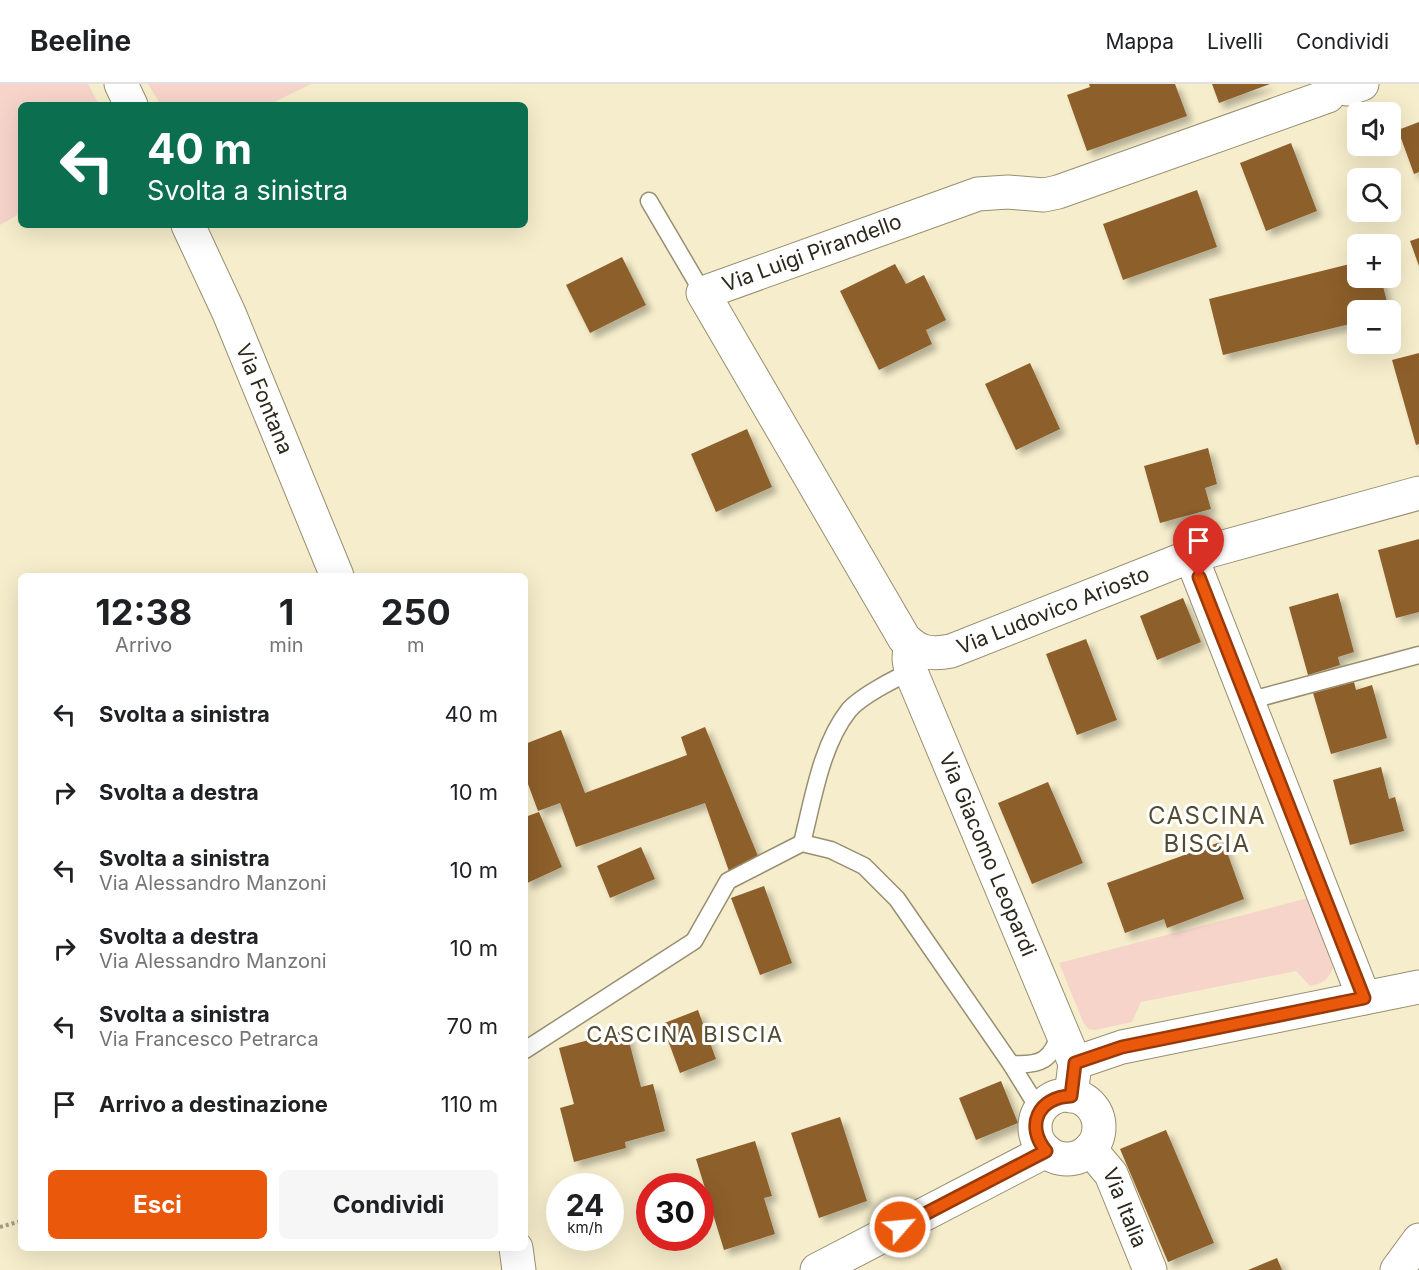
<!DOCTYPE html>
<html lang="it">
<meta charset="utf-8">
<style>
body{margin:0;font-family:Inter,sans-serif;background:#f6f6f6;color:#202124;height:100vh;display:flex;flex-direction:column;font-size:22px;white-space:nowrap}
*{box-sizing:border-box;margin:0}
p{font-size:20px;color:#757577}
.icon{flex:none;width:33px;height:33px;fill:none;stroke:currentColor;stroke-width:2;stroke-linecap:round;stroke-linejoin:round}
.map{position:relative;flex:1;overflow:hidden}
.details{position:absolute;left:18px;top:489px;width:510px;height:678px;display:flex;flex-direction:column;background:#fff;border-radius:9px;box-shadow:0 6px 24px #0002}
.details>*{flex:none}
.banner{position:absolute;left:18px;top:18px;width:510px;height:126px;border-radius:9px;box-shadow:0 6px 24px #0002;background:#0b6e4f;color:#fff;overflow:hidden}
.fabs{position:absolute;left:1347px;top:18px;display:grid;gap:12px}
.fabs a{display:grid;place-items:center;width:54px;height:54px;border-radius:9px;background:#fff;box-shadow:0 6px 24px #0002;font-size:30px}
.speed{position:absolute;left:546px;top:1089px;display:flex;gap:12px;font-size:30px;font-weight:700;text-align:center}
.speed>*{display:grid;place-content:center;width:78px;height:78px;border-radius:50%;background:#fff;box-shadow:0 6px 24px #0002;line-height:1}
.speed small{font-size:15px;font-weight:400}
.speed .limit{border:9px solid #d22;background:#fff;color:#111}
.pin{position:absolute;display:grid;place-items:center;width:51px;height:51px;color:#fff;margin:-62px -26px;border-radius:50% 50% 50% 0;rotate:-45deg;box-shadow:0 0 6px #0007}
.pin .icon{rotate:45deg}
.me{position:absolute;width:66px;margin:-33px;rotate:63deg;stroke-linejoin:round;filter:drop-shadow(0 0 4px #0008)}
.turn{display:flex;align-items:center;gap:21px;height:126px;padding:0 30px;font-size:27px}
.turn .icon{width:78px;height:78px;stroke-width:2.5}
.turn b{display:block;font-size:42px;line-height:51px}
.eta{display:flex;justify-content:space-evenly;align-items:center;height:102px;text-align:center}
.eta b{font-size:36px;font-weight:700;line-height:42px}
.action{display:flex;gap:12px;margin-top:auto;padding:12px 30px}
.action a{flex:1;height:69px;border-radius:9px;background:#ea580c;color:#fff;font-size:24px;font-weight:700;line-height:69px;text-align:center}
.action a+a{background:#f6f6f6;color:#202124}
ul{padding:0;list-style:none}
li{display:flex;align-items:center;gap:18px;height:78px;padding:0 30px}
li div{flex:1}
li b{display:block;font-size:22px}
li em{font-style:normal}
header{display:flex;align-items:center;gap:36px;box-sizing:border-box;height:84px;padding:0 30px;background:#fff;border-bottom:2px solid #e0e0e0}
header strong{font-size:28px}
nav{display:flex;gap:33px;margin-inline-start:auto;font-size:21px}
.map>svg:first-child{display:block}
</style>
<header>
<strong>Beeline</strong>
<nav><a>Mappa</a><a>Livelli</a><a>Condividi</a></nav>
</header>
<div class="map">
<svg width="1419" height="1186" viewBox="0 0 1419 1186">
<defs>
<filter id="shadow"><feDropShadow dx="5.5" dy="5.5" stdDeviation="3" flood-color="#0004"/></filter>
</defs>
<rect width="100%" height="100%" fill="#f5edcb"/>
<!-- green -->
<g fill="#f7d4ca">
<path d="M 0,0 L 88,0 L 99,21 L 21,21 L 21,129 L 0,141 Z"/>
<path d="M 148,0 L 311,0 L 268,21 L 161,21 Z"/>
<path d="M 1308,814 L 1333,884 C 1329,895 1322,900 1310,902 L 1296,887 L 1141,918 L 1132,938 L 1095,946 L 1089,945 L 1084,940 L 1059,879 Z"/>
</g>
<!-- building -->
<g fill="#8d5f2c" filter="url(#shadow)">
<path d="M 1089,0 L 1175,0 L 1187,32 L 1087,67 L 1067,11 L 1090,3 Z"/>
<path d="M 1212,0 L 1270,0 L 1219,19 Z"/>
<path d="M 1419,38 L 1419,88 L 1414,90 L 1398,46 Z"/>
<path d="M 1291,59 L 1317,127 L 1266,147 L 1240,79 Z"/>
<path d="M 1197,106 L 1217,163 L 1123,196 L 1103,140 Z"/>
<path d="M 1419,154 L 1419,182 L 1410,157 Z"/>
<path d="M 622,173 L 646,221 L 590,249 L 566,201 Z"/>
<path d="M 1358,178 L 1358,194 L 1381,194 L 1389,226 L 1358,226 L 1358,238 L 1223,271 L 1209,215 Z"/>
<path d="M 895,180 L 906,200 L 924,191 L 946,236 L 926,246 L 932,260 L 879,286 L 840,207 Z"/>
<path d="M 1419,269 L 1419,360 L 1416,361 L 1392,276 Z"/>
<path d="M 1030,279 L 1060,345 L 1016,366 L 985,300 Z"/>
<path d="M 747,345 L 772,403 L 716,428 L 691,370 Z"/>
<path d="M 1208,364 L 1217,400 L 1205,404 L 1211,425 L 1160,439 L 1144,382 Z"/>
<path d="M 1419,455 L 1419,528 L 1396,534 L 1378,466 Z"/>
<path d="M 1338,509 L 1354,568 L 1338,573 L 1340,581 L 1308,591 L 1289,523 Z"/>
<path d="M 1183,514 L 1201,558 L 1157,576 L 1140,532 Z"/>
<path d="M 1086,555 L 1117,636 L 1077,651 L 1046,570 Z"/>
<path d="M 1354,598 L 1356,606 L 1372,601 L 1387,654 L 1331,670 L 1313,609 Z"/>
<path d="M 705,643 L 760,777 L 730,790 L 705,719 L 576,763 L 560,719 L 538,727 L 525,692 L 525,660 L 561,646 L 585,709 L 687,671 L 681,653 Z"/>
<path d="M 1381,683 L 1389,715 L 1395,713 L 1404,747 L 1350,761 L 1333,696 Z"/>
<path d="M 1048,698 L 1083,779 L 1032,800 L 998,719 Z"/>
<path d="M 539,728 L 562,783 L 525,800 L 525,733 Z"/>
<path d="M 1223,757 L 1244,815 L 1167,844 L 1164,835 L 1125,849 L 1107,799 Z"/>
<path d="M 641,763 L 655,795 L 610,814 L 597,782 Z"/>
<path d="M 764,802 L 792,879 L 760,891 L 731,814 Z"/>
<path d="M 698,926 L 716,975 L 680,989 L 662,940 Z"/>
<path d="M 626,946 L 641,1003 L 653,1000 L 665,1047 L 625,1058 L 626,1064 L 574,1078 L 560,1024 L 574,1020 L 559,964 Z"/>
<path d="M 1001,997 L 1018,1039 L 976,1056 L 959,1014 Z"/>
<path d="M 840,1033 L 867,1117 L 819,1134 L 791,1049 Z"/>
<path d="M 1166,1046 L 1214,1159 L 1168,1178 L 1120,1065 Z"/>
<path d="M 755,1057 L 772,1112 L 764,1114 L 775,1150 L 724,1166 L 696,1075 Z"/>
<path d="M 1277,1174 L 1282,1186 L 1248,1186 Z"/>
</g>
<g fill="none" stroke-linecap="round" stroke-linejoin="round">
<defs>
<g id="service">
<path d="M 649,117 L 703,209"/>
<path d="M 1248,617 L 1419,571"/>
<path d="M 802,759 C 813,716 821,661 849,626 C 860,613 895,594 911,588"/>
<path d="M 525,966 L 694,857 L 728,797 L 802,759 L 831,766 L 864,782 L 897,815 L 1011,980 L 1040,1027"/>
<path d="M 1011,980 C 1041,982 1052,976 1060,948"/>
</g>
<g id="minor">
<path d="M 121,0 L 131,21"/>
<path d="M 1347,5 L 1362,0"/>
<path id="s1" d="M 1328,12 L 1058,108 L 1044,111 L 1008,108 L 978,110 L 703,209 L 904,554 C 918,569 931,571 951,567 L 1191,472 L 1419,409"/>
<path id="s2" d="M 188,141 L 229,229 L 337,492"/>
<path d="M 1191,472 L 1364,914"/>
<path id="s3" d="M 910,561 L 909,575 L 911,588 L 1075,979"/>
<circle cx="1067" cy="1043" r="32"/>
<path d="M 1071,1012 L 1075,979 L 1122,963 L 1419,903"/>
<path id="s4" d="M 1090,1065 L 1111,1090 L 1150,1186"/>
<path d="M 516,1164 L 519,1186"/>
<path d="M 817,1186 L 1046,1067"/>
<path d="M 1397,1186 L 1419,1156"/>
</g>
</defs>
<!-- service casing -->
<use href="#service" stroke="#978f70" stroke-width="19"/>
<!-- minor casing -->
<use href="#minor" stroke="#978f70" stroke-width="35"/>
<!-- path -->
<path stroke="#a29d83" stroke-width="4" stroke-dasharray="3 3" stroke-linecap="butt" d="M 0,1143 L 21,1137"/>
<!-- service -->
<use href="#service" stroke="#fff" stroke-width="16"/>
<!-- minor -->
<use href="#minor" stroke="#fff" stroke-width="33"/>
</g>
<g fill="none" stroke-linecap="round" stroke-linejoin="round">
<defs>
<path id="route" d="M 900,1143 L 1046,1067 C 1025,1042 1038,1013 1071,1012 L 1075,979 L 1122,963 L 1364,914 L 1199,493"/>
</defs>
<!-- route casing -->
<use href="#route" stroke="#983908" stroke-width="15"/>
<!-- route -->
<use href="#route" stroke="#ea580c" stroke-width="10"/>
</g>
<g text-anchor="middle" stroke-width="6" stroke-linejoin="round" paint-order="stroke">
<!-- street labels -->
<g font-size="21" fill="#2c291c" stroke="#fff">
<text transform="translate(812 169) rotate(-20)" y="7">Via Luigi Pirandello</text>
<text dy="7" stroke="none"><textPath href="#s2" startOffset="190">Via Fontana</textPath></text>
<text dy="7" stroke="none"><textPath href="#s1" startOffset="1220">Via Ludovico Ariosto</textPath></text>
<text dy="7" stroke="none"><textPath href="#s3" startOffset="225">Via Giacomo Leopardi</textPath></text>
<text dy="7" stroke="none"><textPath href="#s4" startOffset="69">Via Italia</textPath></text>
</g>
<!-- neighbourhood labels -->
<g font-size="22" letter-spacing="1.5" fill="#534b2f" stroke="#fff">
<text x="685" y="958">CASCINA BISCIA</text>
</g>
<!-- quarter labels -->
<g font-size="24" letter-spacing="1.5" fill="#534b2f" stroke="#fff">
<text x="1207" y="740">CASCINA<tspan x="1207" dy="28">BISCIA</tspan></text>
</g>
</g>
</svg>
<div class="fabs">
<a><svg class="icon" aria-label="sound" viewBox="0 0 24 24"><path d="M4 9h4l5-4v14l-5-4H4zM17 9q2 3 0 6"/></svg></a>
<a><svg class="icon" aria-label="search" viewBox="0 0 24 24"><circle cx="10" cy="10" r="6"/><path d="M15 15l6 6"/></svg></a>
<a>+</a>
<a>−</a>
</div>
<div class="speed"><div>24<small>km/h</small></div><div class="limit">30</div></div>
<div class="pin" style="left:1199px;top:493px;background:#d93025"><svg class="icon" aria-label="arrive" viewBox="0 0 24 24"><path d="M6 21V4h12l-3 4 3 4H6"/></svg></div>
<svg class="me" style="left:900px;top:1143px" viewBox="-20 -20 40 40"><circle r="17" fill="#ea580c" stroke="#fff" stroke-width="3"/><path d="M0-11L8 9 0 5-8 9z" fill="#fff"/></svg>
<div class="banner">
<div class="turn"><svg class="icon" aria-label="left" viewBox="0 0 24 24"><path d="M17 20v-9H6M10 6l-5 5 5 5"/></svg><div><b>40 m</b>Svolta a sinistra</div></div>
</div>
<section class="details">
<div class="eta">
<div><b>12:38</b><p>Arrivo</p></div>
<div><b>1</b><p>min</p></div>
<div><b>250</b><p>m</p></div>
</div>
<ul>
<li><svg class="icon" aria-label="left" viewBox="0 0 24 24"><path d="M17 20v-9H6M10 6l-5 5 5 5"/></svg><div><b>Svolta a sinistra</b></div><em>40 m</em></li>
<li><svg class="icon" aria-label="right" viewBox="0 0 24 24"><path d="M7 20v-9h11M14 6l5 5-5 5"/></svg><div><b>Svolta a destra</b></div><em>10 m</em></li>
<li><svg class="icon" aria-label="left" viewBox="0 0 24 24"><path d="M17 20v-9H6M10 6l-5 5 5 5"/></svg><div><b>Svolta a sinistra</b><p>Via Alessandro Manzoni</p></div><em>10 m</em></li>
<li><svg class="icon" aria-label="right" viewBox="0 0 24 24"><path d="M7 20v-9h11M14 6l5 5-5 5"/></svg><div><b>Svolta a destra</b><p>Via Alessandro Manzoni</p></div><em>10 m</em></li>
<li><svg class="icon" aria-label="left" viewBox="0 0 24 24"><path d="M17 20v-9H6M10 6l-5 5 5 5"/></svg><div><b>Svolta a sinistra</b><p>Via Francesco Petrarca</p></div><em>70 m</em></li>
<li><svg class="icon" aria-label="arrive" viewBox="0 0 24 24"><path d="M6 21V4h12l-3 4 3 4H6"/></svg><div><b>Arrivo a destinazione</b></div><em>110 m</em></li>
</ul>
<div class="action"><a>Esci</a><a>Condividi</a></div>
</section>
</div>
